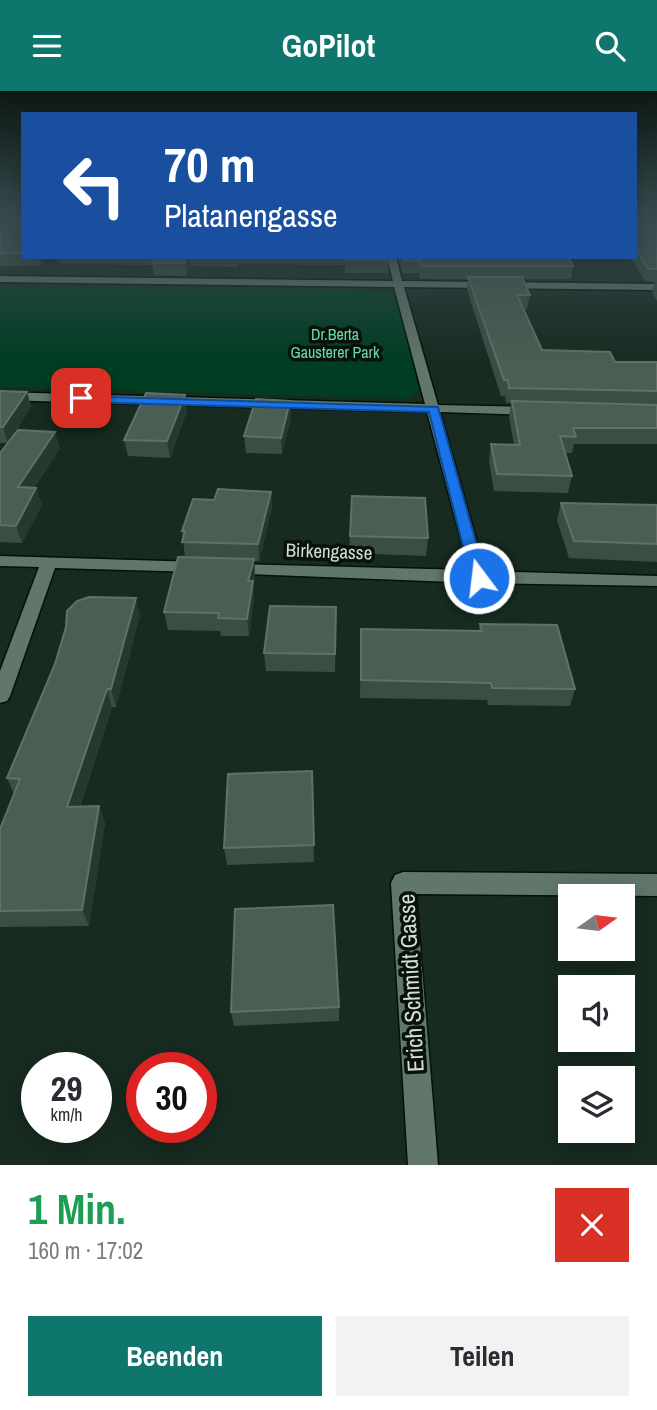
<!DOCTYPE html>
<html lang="de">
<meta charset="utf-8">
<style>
body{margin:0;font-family:"Archivo Narrow",sans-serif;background:#f2f2f3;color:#2b2b33;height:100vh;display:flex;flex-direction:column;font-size:26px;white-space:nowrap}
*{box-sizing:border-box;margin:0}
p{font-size:23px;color:#7c7c81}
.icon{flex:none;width:38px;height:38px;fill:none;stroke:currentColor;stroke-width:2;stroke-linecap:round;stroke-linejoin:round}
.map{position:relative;height:1074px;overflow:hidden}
.details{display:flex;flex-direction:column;background:#fff;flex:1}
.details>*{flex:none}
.guide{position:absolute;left:21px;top:21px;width:616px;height:147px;border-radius:0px;box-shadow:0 4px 18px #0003;background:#1a4fa0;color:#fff;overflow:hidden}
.needle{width:46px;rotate:76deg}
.tools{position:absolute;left:558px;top:793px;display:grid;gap:14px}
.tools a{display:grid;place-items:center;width:77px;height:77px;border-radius:0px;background:#fff;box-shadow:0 4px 18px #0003;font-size:35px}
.speed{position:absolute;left:21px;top:961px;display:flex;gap:14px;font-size:35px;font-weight:700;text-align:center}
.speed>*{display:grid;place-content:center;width:91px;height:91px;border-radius:50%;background:#fff;box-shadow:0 4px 18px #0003;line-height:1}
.speed small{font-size:18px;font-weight:400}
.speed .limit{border:10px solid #d22;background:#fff;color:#111}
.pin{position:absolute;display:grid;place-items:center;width:60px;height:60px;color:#fff;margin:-30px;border-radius:14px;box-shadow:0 4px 10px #0006}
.me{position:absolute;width:77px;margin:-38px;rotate:345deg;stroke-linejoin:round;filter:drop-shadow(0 0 5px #0008)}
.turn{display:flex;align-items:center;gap:24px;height:147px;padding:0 28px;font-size:32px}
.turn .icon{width:91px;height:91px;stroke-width:2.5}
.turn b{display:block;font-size:49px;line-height:60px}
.round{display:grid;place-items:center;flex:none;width:74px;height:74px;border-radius:0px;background:#f2f2f3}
.headline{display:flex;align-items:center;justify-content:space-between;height:119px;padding:0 28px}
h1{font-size:42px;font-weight:700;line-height:52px;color:#1e9e55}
.button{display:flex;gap:14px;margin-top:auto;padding:14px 28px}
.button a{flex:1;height:80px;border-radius:0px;background:#0f766e;color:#fff;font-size:28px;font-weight:700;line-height:80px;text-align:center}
.button a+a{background:#f2f2f3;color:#2b2b33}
header{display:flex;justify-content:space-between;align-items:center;height:91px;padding:0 28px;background:#0f766e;color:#fff;font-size:32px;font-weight:700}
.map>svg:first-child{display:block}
</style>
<header><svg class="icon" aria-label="menu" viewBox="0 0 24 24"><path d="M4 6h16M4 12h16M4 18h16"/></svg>GoPilot<svg class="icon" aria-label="search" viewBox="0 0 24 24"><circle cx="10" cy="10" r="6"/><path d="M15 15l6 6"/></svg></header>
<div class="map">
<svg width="657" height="1074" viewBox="0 0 657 1074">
<rect width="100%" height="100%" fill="#172b20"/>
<!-- green -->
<path fill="#003d23" d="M 0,196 L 383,200 L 396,206 L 419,299 L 408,308 L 0,296 Z"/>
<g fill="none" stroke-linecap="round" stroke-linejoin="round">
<defs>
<g id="minor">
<path d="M 387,166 L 396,166 L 402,190 L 657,193 L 657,199 L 404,196 L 438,314 L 531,316 L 537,320 L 531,324 L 440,321 L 485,480 L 657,485 L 657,495 L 479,492 L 225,482 L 223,478 L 225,474 L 231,473 L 469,479 L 427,321 L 0,309 L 0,301 L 425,313 L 394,196 L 0,191 L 0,185 L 393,190 Z"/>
<path d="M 0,465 L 199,471 L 207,476 L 199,481 L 55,477 L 10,605 L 7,610 L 0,612 L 0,580 L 39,476 L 0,475 Z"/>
<path d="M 403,781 L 657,783 L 657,805 L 416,803 L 438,1074 L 408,1074 L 391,792 L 395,784 Z"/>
</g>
</defs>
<!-- minor casing -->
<use href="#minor" stroke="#021309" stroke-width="3"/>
<!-- minor -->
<use href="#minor" fill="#61776a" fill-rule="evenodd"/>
</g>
<!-- wall -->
<g fill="#3a4f43">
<path d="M 0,122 L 23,122 L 23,166 L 47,166 L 41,175 L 0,175 Z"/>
<path d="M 635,122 L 657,122 L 657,210 L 652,202 L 655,191 L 645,190 L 630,166 L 635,166 Z"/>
<path d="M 54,166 L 388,166 L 389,169 L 388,182 L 345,182 L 345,174 L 238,173 L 237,176 L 190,175 L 186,185 L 154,184 L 152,174 L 62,173 Z"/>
<path d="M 397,166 L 568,166 L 573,175 L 571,188 L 522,188 L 530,204 L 527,218 L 524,218 L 542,259 L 615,271 L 657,271 L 657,353 L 574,353 L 572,362 L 565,362 L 572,385 L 568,402 L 494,400 L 489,370 L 491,353 L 514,354 L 509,326 L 511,312 L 506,312 L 505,305 L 501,305 L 467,199 L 468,188 L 420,188 L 419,182 L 403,182 Z"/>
<path d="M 0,300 L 27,301 L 31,316 L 12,346 L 60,357 L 34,397 L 36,397 L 42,414 L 22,452 L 0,451 L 0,362 L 8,352 L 0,352 Z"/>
<path d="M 290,310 L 291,326 L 282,363 L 246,362 L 244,345 Z"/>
<path d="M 187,320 L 170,367 L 128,365 L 124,349 Z"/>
<path d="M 271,401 L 272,417 L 259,470 L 254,470 L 255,486 L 253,494 L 254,507 L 249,545 L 221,545 L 220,540 L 168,539 L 164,521 L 185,466 L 182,440 L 214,409 Z"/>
<path d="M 352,405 L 428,447 L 426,465 L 349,462 Z"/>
<path d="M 561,412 L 657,414 L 657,471 L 569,467 L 557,429 Z"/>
<path d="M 336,516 L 335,581 L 266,580 L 264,562 Z"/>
<path d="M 140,524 L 116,616 L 112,616 L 80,716 L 99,715 L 105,732 L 89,835 L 0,836 L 0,738 L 14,703 L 7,687 Z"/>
<path d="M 480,533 L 575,598 L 570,615 L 488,614 L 487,609 L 360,607 L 361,538 L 479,540 Z"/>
<path d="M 312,680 L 314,771 L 227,774 L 224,757 Z"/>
<path d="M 339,916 L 339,930 L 234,935 L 231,921 Z"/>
</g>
<!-- shaded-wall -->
<g fill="#253a2e">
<path d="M 39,166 L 47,166 L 41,175 Z"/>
<path d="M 187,166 L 189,166 L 190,175 L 186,185 L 185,172 Z"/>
<path d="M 27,301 L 31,316 L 8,352 L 3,336 Z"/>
<path d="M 185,304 L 187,320 L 170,367 L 167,350 Z"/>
<path d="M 290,310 L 291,326 L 282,363 L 281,347 Z"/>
<path d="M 55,341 L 60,357 L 23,413 L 18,396 Z"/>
<path d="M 36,397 L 42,414 L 22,452 L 16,435 Z"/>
<path d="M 271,401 L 272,417 L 259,470 L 258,453 Z"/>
<path d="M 254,468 L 255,486 L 253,494 L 254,507 L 249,545 L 247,528 L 248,490 Z"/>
<path d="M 136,507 L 140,524 L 116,616 L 111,598 Z"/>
<path d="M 107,598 L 112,616 L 74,733 L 67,716 Z"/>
<path d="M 99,715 L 105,732 L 89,835 L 82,819 Z"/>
</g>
<!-- building -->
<g fill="#4b5e53" stroke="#607267" stroke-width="2">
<rect x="0" y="122" width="23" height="40"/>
<path d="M 635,127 L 657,130 L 657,178 L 648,178 L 635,157 Z"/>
<path d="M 155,166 L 187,166 L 185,172 L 152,172 Z"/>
<path d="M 345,166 L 388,166 L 389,169 L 345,169 Z"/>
<path d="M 402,166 L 568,166 L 573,175 L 421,175 L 420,170 L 404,170 Z"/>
<path d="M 468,186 L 522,186 L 530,204 L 517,204 L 542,259 L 610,261 L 615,271 L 657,271 L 657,300 L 509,297 L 508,289 L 504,289 Z"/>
<path d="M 0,300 L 27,301 L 3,336 L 0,336 Z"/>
<path d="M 146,302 L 185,304 L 167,350 L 124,349 Z"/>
<path d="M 256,308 L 290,310 L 281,347 L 244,345 Z"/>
<path d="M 512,310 L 657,314 L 657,337 L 573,337 L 576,346 L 560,345 L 572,385 L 497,383 L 491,353 L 520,354 Z"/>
<path d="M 18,339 L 55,341 L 18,396 L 36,397 L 16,435 L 0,434 L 0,362 Z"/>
<path d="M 218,398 L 271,401 L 258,453 L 182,451 L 185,440 L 182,440 L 193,408 L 214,409 Z"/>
<path d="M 352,405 L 425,407 L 428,447 L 350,445 Z"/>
<path d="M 561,412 L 657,414 L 657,453 L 574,450 Z"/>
<path d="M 178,466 L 254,468 L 248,490 L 253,490 L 247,528 L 218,527 L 219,522 L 164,521 Z"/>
<path d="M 89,506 L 136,507 L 111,598 L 107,598 L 67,716 L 99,715 L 82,819 L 0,820 L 0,738 L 20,688 L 7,687 L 55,573 L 66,536 L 67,520 L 77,510 Z"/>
<path d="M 270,515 L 336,516 L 335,563 L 264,562 Z"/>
<path d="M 480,533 L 557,534 L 575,598 L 492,597 L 491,592 L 361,589 L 361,538 L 482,540 Z"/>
<path d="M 312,680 L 314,754 L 224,757 L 228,683 Z"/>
<path d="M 333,814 L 339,916 L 231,921 L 235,818 Z"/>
</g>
<!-- sky -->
<linearGradient id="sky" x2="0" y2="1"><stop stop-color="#0d1812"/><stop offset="0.45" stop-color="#364a4e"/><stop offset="1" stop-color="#364a4e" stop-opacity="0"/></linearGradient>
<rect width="657" height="273" fill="url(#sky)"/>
<!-- route -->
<path fill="#1a73e8" stroke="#114b97" stroke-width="2" d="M 77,305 L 438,316 L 486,487 L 479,492 L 471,487 L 429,321 L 81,311 L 77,310 Z"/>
<g text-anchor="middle" stroke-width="7" stroke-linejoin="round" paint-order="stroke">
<!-- far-park labels -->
<g font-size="16" fill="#69dda2" stroke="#09110c">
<text x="335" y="249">Dr.Berta<tspan x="335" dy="18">Gausterer Park</tspan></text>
</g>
<!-- street labels -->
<g font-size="19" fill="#d2ded6" stroke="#09110c">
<text transform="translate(329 460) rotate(2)" y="7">Birkengasse</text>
</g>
<!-- near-street labels -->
<g font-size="23" fill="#d2ded6" stroke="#09110c">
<text transform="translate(411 892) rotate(-93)" y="8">Erich Schmidt Gasse</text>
</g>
</g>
</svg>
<div class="tools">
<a><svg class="needle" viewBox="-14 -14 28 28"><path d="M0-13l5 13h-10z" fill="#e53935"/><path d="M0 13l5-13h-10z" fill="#7c7c81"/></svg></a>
<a><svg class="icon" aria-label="sound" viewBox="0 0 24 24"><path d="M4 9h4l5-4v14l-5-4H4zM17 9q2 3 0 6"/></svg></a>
<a><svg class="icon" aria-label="layers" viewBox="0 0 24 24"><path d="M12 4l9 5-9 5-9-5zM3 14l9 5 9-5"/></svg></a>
</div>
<div class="speed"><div>29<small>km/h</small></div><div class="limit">30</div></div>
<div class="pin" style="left:81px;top:307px;background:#d93025"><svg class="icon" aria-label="arrive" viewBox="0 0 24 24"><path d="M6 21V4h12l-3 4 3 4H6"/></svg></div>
<svg class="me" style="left:479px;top:487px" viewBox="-20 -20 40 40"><circle r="17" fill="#1a73e8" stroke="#fff" stroke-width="3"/><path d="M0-11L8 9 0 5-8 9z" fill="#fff"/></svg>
<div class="guide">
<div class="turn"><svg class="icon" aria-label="left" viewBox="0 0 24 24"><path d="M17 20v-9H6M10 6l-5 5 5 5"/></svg><div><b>70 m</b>Platanengasse</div></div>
</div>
</div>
<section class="details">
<div class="headline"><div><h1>1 Min.</h1><p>160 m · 17:02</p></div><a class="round" style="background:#d93025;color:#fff"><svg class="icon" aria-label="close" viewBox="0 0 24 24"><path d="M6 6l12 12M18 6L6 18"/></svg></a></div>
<div class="button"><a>Beenden</a><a>Teilen</a></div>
</section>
